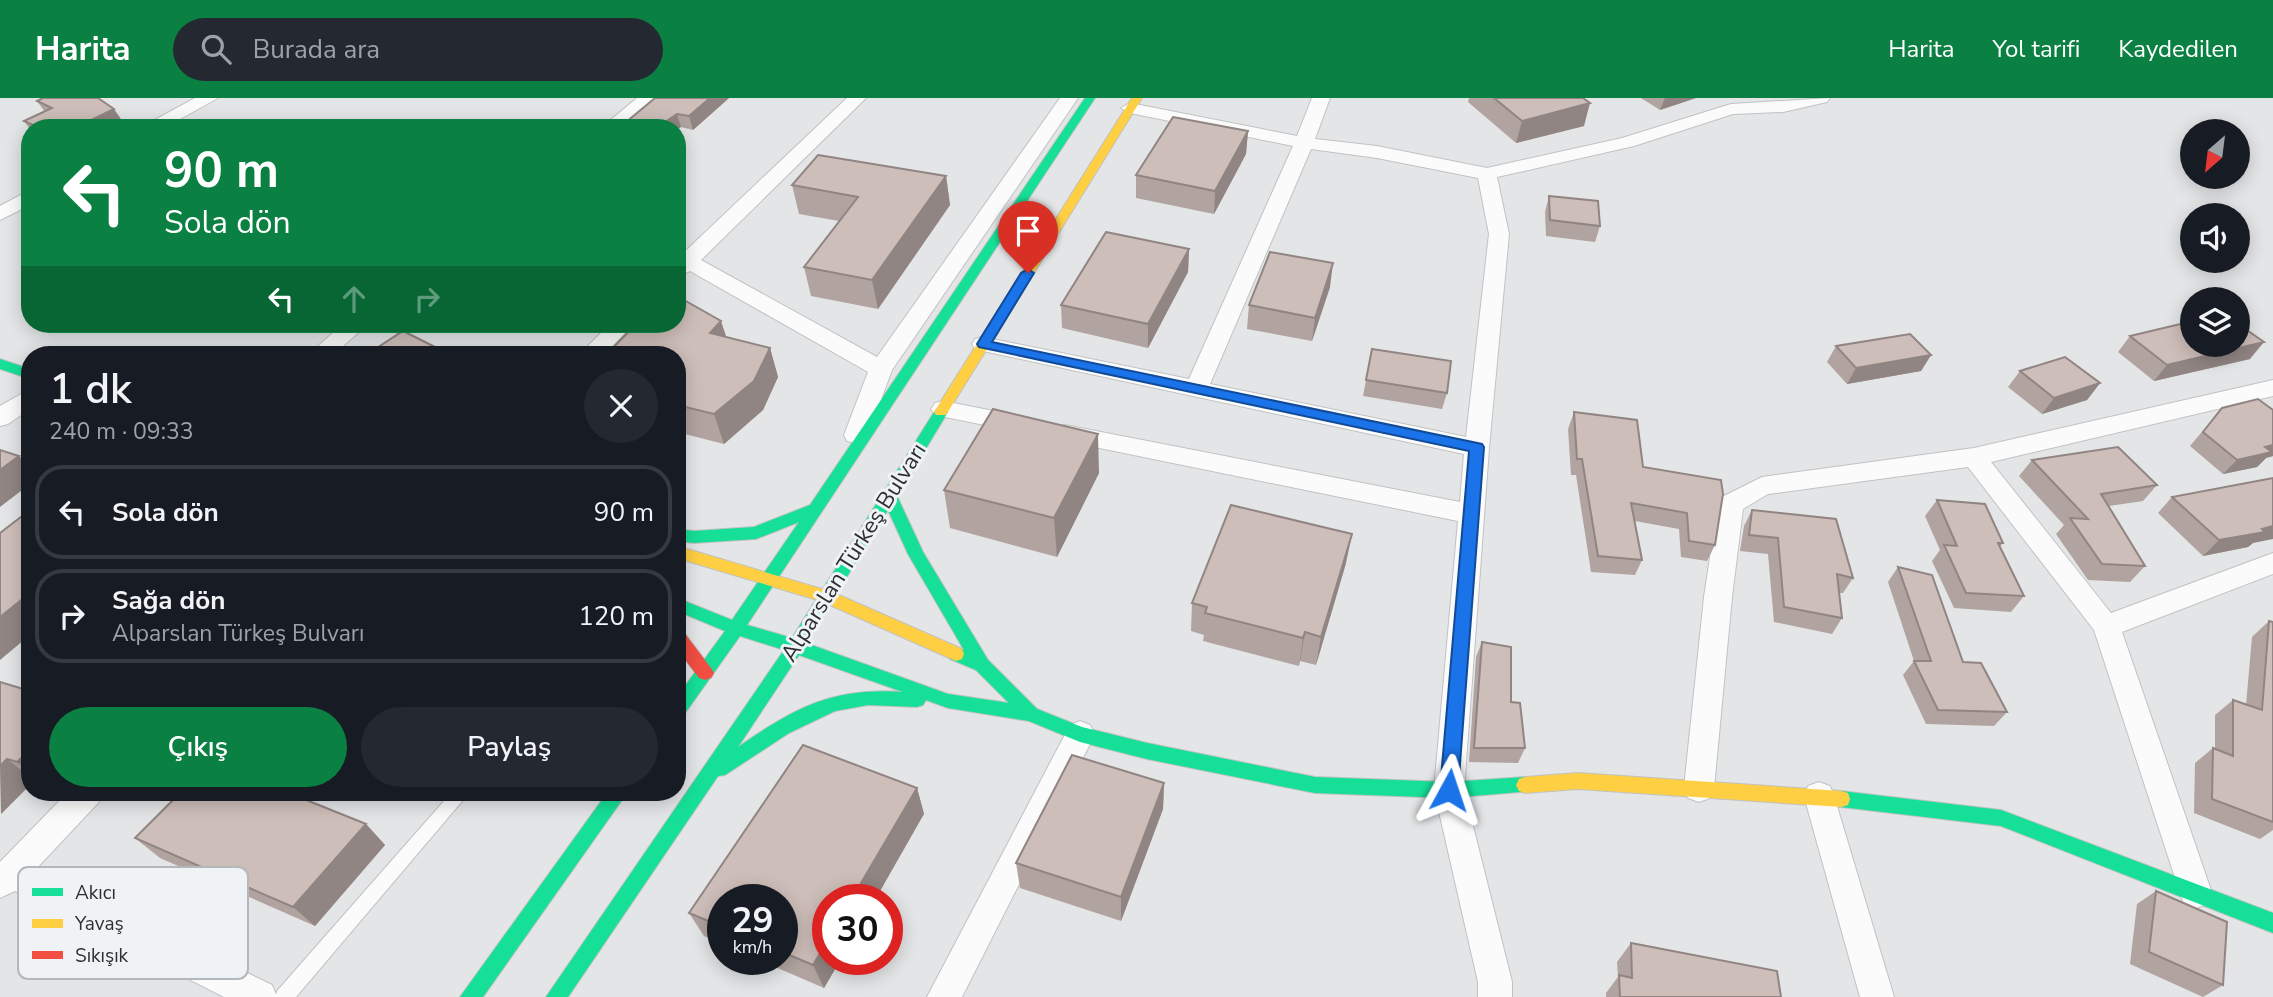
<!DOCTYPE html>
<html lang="tr">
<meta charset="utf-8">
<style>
body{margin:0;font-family:"Nunito Sans",sans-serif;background:#242831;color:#f1f3f6;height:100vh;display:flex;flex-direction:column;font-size:26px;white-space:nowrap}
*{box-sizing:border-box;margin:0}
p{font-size:23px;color:#9ea1a6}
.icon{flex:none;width:38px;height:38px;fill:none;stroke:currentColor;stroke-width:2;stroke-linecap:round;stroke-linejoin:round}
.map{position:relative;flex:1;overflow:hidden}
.sheet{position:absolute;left:21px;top:248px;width:665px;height:455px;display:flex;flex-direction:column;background:#171b24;border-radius:28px;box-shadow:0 4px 18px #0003}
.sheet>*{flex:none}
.banner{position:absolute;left:21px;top:21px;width:665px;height:214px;border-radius:28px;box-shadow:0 4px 18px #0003;background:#0b8043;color:#fff;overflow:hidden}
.needle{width:46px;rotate:208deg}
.buttons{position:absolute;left:2180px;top:21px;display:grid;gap:14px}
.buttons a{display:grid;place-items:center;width:70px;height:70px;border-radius:50%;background:#171b24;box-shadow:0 4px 18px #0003;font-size:35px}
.speed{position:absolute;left:707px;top:786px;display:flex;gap:14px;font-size:35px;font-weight:700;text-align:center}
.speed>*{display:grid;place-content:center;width:91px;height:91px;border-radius:50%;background:#171b24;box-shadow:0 4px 18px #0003;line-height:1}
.speed small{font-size:18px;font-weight:400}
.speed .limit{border:10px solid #d22;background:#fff;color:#111}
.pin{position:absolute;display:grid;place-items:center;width:60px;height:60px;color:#fff;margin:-72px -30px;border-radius:50% 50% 50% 0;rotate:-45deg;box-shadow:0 0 7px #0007}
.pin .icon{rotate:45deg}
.me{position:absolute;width:77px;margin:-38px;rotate:5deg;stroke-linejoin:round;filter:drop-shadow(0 0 5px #0008)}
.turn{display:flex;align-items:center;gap:24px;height:147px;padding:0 28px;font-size:32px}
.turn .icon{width:91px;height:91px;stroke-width:2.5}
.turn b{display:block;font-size:49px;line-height:60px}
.lanes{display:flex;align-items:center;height:66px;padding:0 28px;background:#0003;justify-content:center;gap:35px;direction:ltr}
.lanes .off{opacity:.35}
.round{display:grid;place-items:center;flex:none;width:74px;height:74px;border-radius:37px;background:#242831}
.overview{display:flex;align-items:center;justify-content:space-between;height:119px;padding:0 28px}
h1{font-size:42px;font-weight:600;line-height:52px}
.action{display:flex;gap:14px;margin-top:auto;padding:14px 28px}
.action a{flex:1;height:80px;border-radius:42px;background:#0b8043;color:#fff;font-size:28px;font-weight:600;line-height:80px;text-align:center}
.action a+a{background:#242831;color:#f1f3f6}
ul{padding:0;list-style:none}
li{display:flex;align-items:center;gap:21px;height:94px;margin:0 14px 10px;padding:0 14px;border:4px solid #363941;border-radius:28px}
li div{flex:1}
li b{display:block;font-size:26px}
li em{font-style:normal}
header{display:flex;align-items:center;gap:42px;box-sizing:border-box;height:98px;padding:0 35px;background:#0b8043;color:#fff}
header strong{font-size:33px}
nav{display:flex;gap:38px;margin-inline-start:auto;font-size:24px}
.search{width:490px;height:63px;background:#242831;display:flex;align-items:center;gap:18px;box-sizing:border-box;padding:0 24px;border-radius:38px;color:#9ea1a6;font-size:26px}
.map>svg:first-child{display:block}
</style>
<header>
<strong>Harita</strong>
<div class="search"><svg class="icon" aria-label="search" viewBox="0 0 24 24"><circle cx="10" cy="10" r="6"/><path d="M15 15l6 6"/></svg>Burada ara</div>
<nav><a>Harita</a><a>Yol tarifi</a><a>Kaydedilen</a></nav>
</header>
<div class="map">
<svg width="2273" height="899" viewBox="0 0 2273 899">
<rect width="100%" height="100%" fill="#e3e5e7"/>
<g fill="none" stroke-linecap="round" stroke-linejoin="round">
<defs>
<path id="lane" d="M 451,695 L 469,695 L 296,899 L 275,899 L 277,893 Z"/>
<g id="street">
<path d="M 195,0 L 218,0 L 164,30 L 140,30 Z"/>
<path d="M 637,0 L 657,0 L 622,30 L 601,30 Z"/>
<path d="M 847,0 L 866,0 L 701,162 L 877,259 L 1060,0 L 1078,0 L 892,272 L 868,337 L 865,343 L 856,345 L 847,343 L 844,337 L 868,274 L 690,173 L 677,179 L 677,161 Z"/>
<path d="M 1312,0 L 1330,0 L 1315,41 L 1377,48 L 1487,70 L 1622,40 L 1731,6 L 1830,0 L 1827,4 L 1783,14 L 1733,16 L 1634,48 L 1497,79 L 1509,136 L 1489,350 L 1464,692 L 1512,884 L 1512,899 L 1478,899 L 1478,884 L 1434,692 L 1458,423 L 1065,343 L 1056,341 L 1053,335 L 1056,329 L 1065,327 L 1460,404 L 1464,356 L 983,253 L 975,251 L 972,246 L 975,241 L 983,239 L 1189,281 L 1293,48 L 1130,15 L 1121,10 L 1130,5 L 1297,38 ZM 1311,51 L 1377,60 L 1478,80 L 1489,136 L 1466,339 L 1210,286 Z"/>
<path d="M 30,92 L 30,107 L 0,122 L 0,108 Z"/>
<path d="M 343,226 L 368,226 L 333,257 L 308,257 Z"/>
<path d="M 610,226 L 634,226 L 603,257 L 579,257 Z"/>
<path d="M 2273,282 L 2273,298 L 1991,364 L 2111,515 L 2273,455 L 2273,476 L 2122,534 L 2212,795 L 2208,806 L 2196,810 L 2184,806 L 2180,795 L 2094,532 L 1968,369 L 1768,396 L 1743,411 L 1732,499 L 1714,690 L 1710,700 L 1699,704 L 1688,700 L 1684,690 L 1704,499 L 1718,406 L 1722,399 L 1762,379 L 1974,350 Z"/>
<path d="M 30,291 L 30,311 L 8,326 L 0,328 L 0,308 Z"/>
<path d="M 943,303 L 1024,319 L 1032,321 L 1036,327 L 1032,333 L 1024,335 L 935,317 L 931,311 L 935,305 Z"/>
<path d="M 1080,623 L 1090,627 L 1095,636 L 962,899 L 927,899 L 1070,627 Z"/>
<path d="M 1819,684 L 1830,688 L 1834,698 L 1894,899 L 1860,899 L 1804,698 L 1808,688 Z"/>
<path d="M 67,695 L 102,695 L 98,705 L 36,771 L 272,887 L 277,899 L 224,899 L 15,793 L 0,800 L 0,764 Z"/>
</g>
<g id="fast">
<path d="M 1085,0 L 1095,0 L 747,527 L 792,540 L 936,311 L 941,309 L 948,314 L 897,398 L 923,454 L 988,562 L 1037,611 L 1082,629 L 1147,645 L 1315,679 L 1449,684 L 1525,679 L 1531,681 L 1534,687 L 1531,693 L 1449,700 L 1315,695 L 1147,661 L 1080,644 L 1029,623 L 948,610 L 926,602 L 923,607 L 917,609 L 868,607 L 835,613 L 789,635 L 725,677 L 718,678 L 568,899 L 546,899 L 784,552 L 740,538 L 683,618 L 677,620 L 677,599 L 725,533 L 677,513 L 677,500 L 732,522 L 799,424 L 756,441 L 694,445 L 677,443 L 677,431 L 694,433 L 754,429 L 810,407 ZM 888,412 L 908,456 L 964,552 L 956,549 L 950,551 L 948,556 L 950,561 L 976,572 L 1009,605 L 948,596 L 806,545 ZM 799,557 L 903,594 C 832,589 795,610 738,649 Z"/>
<path d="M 0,261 L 30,271 L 30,281 L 0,271 Z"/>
<path d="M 1841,693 L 2001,712 L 2273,815 L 2273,835 L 2001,728 L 1841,709 L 1834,707 L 1832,701 L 1834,695 Z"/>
<path d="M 607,695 L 627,695 L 483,899 L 460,899 Z"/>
</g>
<g id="slow">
<path d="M 1132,0 L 1142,0 L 946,317 L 936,317 L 934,314 L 936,311 Z"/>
<path d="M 677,448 L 832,494 L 962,551 L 964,556 L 962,561 L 956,563 L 821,503 L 677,460 Z"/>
<path d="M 1578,675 L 1841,693 L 1848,695 L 1850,701 L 1848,707 L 1841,709 L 1578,691 L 1525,695 L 1519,693 L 1516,687 L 1519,681 L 1525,679 Z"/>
</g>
<path id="jam" d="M 677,531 L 683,533 L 711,570 L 714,575 L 711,580 L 705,582 L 699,580 L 677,551 Z"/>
</defs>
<!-- lane casing -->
<use href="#lane" stroke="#c0c2c3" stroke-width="2"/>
<!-- street casing -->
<use href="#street" stroke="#c0c2c3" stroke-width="2"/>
<!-- fast casing -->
<use href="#fast" stroke="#c0c2c3" stroke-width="2"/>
<!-- slow casing -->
<use href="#slow" stroke="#c0c2c3" stroke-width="2"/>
<!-- jam casing -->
<use href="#jam" stroke="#c0c2c3" stroke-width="2"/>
<!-- lane -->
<use href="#lane" fill="#fbfbfb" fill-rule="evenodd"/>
<!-- street -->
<use href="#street" fill="#fbfbfb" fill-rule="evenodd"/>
<!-- fast -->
<use href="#fast" fill="#16e098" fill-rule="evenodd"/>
<!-- slow -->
<use href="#slow" fill="#ffcf43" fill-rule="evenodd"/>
<!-- jam -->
<use href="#jam" fill="#f24e42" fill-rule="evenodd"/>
</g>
<!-- wall -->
<g fill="#b1a39f">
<path d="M 655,0 L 729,0 L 693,32 L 681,29 Z"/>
<path d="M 1469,0 L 1583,0 L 1584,28 L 1516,45 L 1468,4 Z"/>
<path d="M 1641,0 L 1696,0 L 1660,12 Z"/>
<path d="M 37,3 L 123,24 L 111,30 L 30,30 L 30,31 L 24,23 L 45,14 Z"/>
<path d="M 1248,33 L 1246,56 L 1214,116 L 1136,100 L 1136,77 Z"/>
<path d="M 946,78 L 950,107 L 878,211 L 811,198 L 804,169 L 839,123 L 799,116 L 792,87 Z"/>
<path d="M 1549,98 L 1600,128 L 1595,144 L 1546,138 L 1545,114 Z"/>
<path d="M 1189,151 L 1188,174 L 1148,250 L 1062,230 L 1061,207 Z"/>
<path d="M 1330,189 L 1312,243 L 1247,231 L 1249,207 Z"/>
<path d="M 369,226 L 420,226 L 398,236 L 370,227 Z"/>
<path d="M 2130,238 L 2250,261 L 2154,283 L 2118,254 Z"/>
<path d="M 726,239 L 770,250 L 778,279 L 763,312 L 724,346 L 677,334 L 677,257 Z"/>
<path d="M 1836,248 L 1931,257 L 1921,273 L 1847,286 L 1827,264 Z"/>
<path d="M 1372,251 L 1447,295 L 1442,311 L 1363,298 Z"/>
<path d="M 2020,273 L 2100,285 L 2087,302 L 2042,316 L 2008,289 Z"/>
<path d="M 2222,310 L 2273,312 L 2273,358 L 2266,360 L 2257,369 L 2223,376 L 2190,348 Z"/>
<path d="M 1574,314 L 1643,369 L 1721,382 L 1715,447 L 1707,463 L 1681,459 L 1679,431 L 1635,423 L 1642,462 L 1635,477 L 1591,474 L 1576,377 L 1571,377 L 1568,331 Z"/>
<path d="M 2032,362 L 2157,387 L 2143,403 L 2109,408 L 2145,468 L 2130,484 L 2088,482 L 2056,436 L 2064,427 L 2019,378 Z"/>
<path d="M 1099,375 L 1057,459 L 950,430 L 944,392 Z"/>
<path d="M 2172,399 L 2253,445 L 2248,449 L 2203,458 L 2158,415 Z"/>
<path d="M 1937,402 L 2003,445 L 2000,449 L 2024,498 L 2011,514 L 1954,510 L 1932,463 L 1940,452 L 1925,418 Z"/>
<path d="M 1752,412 L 1853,480 L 1843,495 L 1839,495 L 1842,520 L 1832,536 L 1774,524 L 1768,456 L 1740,453 L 1744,428 Z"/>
<path d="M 1346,465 L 1316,567 L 1300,563 L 1299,568 L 1203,543 L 1204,537 L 1191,533 L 1192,505 Z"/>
<path d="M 1898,469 L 1963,564 L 2007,614 L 1994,628 L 1926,626 L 1903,577 L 1914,563 L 1888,484 Z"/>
<path d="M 2269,523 L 2273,524 L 2273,732 L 2260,741 L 2194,715 L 2195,665 L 2213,650 L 2215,651 L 2215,617 L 2233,602 L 2246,607 L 2252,539 Z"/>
<path d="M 1482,544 L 1511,604 L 1525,650 L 1518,665 L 1469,664 L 1476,559 Z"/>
<path d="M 0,584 L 30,593 L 30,687 L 1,716 Z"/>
<path d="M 1164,685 L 1163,711 L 1121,823 L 1020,790 L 1016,765 Z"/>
<path d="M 917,690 L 924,716 L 828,861 L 841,861 L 824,890 L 757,861 L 782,861 L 782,802 L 723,802 L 723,846 L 704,838 L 689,815 Z"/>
<path d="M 366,726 L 385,747 L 315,828 L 160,760 L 135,740 Z"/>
<path d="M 2156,793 L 2223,887 L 2203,899 L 2130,866 L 2137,806 Z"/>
<path d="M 1631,845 L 1781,899 L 1606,899 L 1606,895 L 1618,879 L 1617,864 Z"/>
</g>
<!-- shaded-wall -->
<g fill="#908582">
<path d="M 710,0 L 729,0 L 693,32 L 689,18 Z"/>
<path d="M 1665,0 L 1696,0 L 1660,12 Z"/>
<path d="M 1590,5 L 1584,28 L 1516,45 L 1522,23 Z"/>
<path d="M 114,11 L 123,24 L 111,30 L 75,30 Z"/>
<path d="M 677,16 L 681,29 L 677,32 L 677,30 L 656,30 Z"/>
<path d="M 1248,33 L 1246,56 L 1214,116 L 1215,93 Z"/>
<path d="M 946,78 L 950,107 L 878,211 L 872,182 Z"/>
<path d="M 1189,151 L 1188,174 L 1148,250 L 1148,226 Z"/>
<path d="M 1333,165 L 1330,189 L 1312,243 L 1315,220 Z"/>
<path d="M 721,223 L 731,253 L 710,235 Z"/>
<path d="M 397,226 L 420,226 L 404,238 Z"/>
<path d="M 2264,244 L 2250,261 L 2154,283 L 2167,267 Z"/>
<path d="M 770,250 L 778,279 L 763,312 L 724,346 L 714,316 Z"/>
<path d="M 1931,257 L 1921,273 L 1847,286 L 1856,270 Z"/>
<path d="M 2100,285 L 2087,302 L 2042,316 L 2054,300 Z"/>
<path d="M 1098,336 L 1099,375 L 1057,459 L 1054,420 Z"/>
<path d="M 2273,347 L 2273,358 L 2266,360 L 2257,369 L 2223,376 L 2237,362 L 2265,349 Z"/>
<path d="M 19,358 L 30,369 L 30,386 L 0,409 L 0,372 Z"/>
<path d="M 2273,428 L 2273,441 L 2253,445 L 2248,449 L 2203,458 L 2219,442 Z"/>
<path d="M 1352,436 L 1346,465 L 1316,567 L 1321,539 Z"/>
<path d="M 30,495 L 30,537 L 0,562 L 0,519 Z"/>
<path d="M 1305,534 L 1300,563 L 1299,568 L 1303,540 Z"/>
<path d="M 30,652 L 30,674 L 17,664 Z"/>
<path d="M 7,661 L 30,679 L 30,687 L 1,716 L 0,668 Z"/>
<path d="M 1164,685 L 1163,711 L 1121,823 L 1121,799 Z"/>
<path d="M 917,690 L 924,716 L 875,802 L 851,802 Z"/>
<path d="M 366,726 L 385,747 L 315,828 L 293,809 Z"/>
<path d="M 828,842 L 828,861 L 841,861 L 824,890 L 813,867 Z"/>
</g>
<!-- building -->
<g fill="#cebeb9" stroke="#908582" stroke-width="2">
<path d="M 43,0 L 98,0 L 114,11 L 75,30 L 39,30 L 24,23 L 52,10 L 37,3 Z"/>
<path d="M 655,0 L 710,0 L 689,18 L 677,16 L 656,30 L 619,30 Z"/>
<path d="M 1494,0 L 1583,0 L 1590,5 L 1522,23 Z"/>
<path d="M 1173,19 L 1248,33 L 1215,93 L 1136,77 Z"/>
<path d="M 818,57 L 946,78 L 872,182 L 804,169 L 858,99 L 792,87 Z"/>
<path d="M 1549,98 L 1598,103 L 1600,128 L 1550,122 Z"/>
<path d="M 1106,134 L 1189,151 L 1148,226 L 1061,207 Z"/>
<path d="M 1270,154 L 1333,165 L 1315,220 L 1249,207 Z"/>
<path d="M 677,198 L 721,223 L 710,235 L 770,250 L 754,283 L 714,316 L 677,307 L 677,257 L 606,257 L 636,226 L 677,226 Z"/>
<path d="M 2193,223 L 2193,247 L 2238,247 L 2238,226 L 2264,244 L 2167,267 L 2130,238 Z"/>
<path d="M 403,233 L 451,257 L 366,257 Z"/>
<path d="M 1910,236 L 1931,257 L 1856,270 L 1836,248 Z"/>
<path d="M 1372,251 L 1451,263 L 1447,295 L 1366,282 Z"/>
<path d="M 2065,259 L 2100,285 L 2054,300 L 2020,273 Z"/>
<path d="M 2258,301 L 2273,312 L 2273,347 L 2265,349 L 2272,354 L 2237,362 L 2203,334 L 2222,310 Z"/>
<path d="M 993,311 L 1098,336 L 1054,420 L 944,392 Z"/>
<path d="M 1574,314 L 1637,322 L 1643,369 L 1721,382 L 1723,396 L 1715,447 L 1689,443 L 1687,415 L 1631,405 L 1642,462 L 1598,458 L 1582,361 L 1577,361 Z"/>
<path d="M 2118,349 L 2157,387 L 2101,396 L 2145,468 L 2102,466 L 2070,420 L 2088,421 L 2032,362 Z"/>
<path d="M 0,352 L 19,358 L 0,372 Z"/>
<path d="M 2273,380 L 2273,428 L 2262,431 L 2265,434 L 2219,442 L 2172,399 Z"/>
<path d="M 1937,402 L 1985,406 L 2003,445 L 1998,445 L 2024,498 L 1966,495 L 1944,447 L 1957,448 Z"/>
<path d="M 1231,407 L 1352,436 L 1321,539 L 1305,534 L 1303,540 L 1205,515 L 1207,509 L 1192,505 Z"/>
<path d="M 30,412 L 30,495 L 0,519 L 0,435 Z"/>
<path d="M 1752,412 L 1836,421 L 1853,480 L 1837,476 L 1842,520 L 1784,509 L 1778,440 L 1749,437 Z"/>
<path d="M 1898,469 L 1932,477 L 1963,564 L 1981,565 L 2007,614 L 1938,612 L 1914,563 L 1931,563 Z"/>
<path d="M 2269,523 L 2273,524 L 2273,724 L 2212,701 L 2213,650 L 2233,658 L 2233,602 L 2262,612 Z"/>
<path d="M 1482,544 L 1511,549 L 1511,604 L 1520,605 L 1525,650 L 1474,650 Z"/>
<path d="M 0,584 L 30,593 L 30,652 L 17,664 L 7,661 L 0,668 Z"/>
<path d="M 803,647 L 917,690 L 851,802 L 828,802 L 828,842 L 813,867 L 782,854 L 782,802 L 723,802 L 723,829 L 689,815 Z"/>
<path d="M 1072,657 L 1164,685 L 1121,799 L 1016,765 Z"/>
<path d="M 180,695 L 289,695 L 366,726 L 293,809 L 135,740 Z"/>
<path d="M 2156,793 L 2227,824 L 2223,887 L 2149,854 Z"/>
<path d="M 1631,845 L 1777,873 L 1781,899 L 1620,899 L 1619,877 L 1632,880 Z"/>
</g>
<!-- route -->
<path fill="#1a73e8" stroke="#114b97" stroke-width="2" d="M 1028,171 L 1034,175 L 992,244 L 1482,346 L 1484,349 L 1458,692 L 1456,698 L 1449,700 L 1442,698 L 1440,692 L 1469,353 L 979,249 L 977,246 L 1021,175 Z"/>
<g text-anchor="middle" stroke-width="6" stroke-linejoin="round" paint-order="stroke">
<!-- street labels -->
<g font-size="23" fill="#2e2f30" stroke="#eff3f5">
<text transform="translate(853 454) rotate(-58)" y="8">Alparslan Türkeş Bulvarı</text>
</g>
</g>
<!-- legend -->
<rect x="18" y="769" width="230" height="112" rx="10" fill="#eff3f5" stroke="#b5b8ba" stroke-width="2"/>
<rect x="32" y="790" width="31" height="8" fill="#16e098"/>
<rect x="32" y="821" width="31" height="9" fill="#ffcf43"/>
<rect x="32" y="853" width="31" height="8" fill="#f24e42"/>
<g font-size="19" fill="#2e2f30">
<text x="75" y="801">Akıcı</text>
<text x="75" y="832">Yavaş</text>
<text x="75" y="864">Sıkışık</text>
</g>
</svg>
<div class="buttons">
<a><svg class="needle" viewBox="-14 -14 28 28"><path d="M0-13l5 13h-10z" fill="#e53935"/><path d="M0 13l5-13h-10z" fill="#9ea1a6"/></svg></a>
<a><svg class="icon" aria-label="sound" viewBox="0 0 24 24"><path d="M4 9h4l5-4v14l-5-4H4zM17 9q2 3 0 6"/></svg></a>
<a><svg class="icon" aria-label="layers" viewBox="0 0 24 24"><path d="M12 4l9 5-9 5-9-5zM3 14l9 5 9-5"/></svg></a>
</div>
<div class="speed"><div>29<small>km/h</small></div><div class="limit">30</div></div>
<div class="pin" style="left:1028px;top:175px;background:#d93025"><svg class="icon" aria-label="arrive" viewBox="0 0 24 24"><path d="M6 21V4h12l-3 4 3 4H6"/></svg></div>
<svg class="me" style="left:1449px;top:692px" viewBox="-20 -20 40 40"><path d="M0-17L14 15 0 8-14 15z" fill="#1a73e8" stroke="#fff" stroke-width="4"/></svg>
<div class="banner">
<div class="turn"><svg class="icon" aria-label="left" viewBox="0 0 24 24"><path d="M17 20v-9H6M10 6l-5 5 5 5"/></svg><div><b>90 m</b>Sola dön</div></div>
<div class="lanes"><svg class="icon" aria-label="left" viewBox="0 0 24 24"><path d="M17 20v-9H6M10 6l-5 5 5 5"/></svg><svg class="icon off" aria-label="ahead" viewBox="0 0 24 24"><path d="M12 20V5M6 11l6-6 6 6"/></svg><svg class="icon off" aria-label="right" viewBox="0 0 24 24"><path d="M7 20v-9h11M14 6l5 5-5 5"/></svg></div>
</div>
<section class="sheet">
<div class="overview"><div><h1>1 dk</h1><p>240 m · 09:33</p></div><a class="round"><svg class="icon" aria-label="close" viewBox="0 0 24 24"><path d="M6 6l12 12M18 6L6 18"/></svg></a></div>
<ul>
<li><svg class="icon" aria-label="left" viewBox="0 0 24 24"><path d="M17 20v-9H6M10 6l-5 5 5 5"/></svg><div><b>Sola dön</b></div><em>90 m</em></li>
<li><svg class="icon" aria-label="right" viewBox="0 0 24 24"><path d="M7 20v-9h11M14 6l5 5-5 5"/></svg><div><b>Sağa dön</b><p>Alparslan Türkeş Bulvarı</p></div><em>120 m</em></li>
</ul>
<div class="action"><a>Çıkış</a><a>Paylaş</a></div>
</section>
</div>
